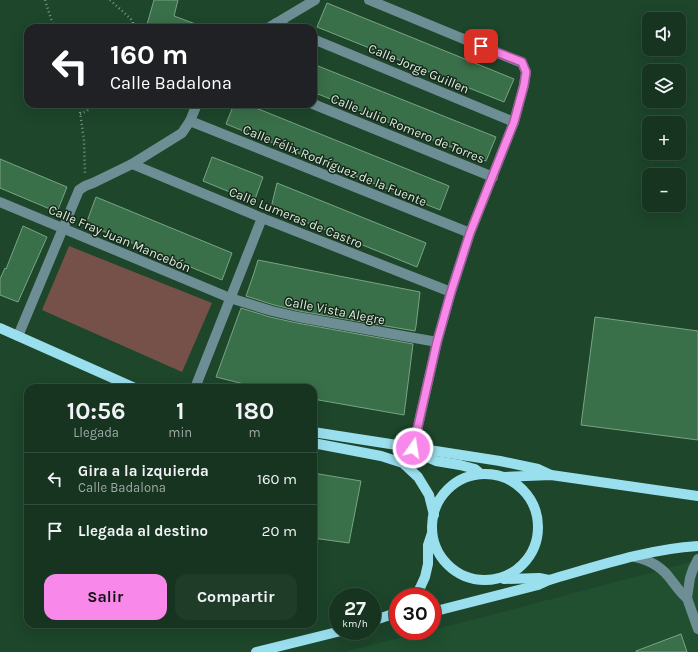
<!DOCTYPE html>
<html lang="es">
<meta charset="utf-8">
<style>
body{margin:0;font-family:Karla,sans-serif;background:#1f3c29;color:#f1f3f6;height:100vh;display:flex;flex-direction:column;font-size:15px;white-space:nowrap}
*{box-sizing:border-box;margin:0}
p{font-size:13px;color:#9eaaa5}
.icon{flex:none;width:22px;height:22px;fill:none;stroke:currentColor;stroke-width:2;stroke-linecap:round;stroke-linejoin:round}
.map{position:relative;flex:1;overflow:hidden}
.drawer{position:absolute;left:24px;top:384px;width:293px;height:244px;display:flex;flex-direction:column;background:#163420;border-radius:12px;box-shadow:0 4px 16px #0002,0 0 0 1px #354f3e}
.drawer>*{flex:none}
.top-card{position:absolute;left:24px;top:24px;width:293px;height:84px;border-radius:12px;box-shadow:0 4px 16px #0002,0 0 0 1px #354f3e;background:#202124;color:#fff;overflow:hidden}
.tools{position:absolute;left:642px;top:12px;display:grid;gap:8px}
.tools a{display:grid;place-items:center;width:44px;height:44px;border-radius:8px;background:#163420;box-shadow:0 4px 16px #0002,0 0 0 1px #354f3e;font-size:20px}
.speed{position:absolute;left:329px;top:588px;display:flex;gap:8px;font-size:20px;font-weight:700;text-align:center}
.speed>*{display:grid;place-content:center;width:52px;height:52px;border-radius:50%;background:#163420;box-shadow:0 4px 16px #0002,0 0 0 1px #354f3e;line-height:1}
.speed small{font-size:10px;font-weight:400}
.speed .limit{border:6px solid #d22;background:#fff;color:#111}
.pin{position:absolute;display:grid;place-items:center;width:34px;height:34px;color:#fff;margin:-17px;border-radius:8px;box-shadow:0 2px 6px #0006}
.me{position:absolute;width:44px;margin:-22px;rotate:13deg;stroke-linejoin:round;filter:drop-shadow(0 0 3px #0008)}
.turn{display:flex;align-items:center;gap:14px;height:84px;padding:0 20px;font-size:18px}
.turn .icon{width:52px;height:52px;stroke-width:2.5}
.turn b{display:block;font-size:28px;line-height:34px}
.eta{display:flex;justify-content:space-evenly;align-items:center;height:68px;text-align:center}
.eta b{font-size:24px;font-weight:700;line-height:28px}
.cta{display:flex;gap:8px;margin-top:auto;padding:8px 20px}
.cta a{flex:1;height:46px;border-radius:12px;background:#f888e9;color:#111;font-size:16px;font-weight:700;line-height:46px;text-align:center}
.cta a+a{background:#1f3c29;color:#f1f3f6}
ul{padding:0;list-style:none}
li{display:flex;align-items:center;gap:12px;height:52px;padding:0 20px;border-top:1px solid #354f3e}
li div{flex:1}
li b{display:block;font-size:15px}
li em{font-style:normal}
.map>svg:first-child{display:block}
</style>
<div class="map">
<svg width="698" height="652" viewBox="0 0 698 652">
<rect width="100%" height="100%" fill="#1d462b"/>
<!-- built -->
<path fill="#205030" d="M 698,560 L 698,652 L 344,652 L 427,631 L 432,631 L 432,630 L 495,614 Z"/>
<!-- green -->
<path fill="#755149" d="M 69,246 L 212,303 L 182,372 L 42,310 Z"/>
<!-- building -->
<g fill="#396f49" stroke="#79a584">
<path d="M 154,0 L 178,0 L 174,16 L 201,26 L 201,28 L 146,28 Z"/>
<path d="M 327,3 L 514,79 L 504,102 L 317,27 Z"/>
<path d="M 313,64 L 496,137 L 486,161 L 313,92 Z"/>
<path d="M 234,104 L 246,104 L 449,186 L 440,210 L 226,124 Z"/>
<path d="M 212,157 L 263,177 L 254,202 L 203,181 Z"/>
<path d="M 0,159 L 67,187 L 57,212 L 0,188 Z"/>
<path d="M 277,183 L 426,243 L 417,267 L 271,208 Z"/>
<path d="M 96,197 L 232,253 L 222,280 L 86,224 Z"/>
<path d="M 23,226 L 47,237 L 18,302 L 0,295 L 0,279 L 5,268 L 6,269 Z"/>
<path d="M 258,260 L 420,292 L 416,326 L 415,331 L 299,311 L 274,305 L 246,296 L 254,273 Z"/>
<path d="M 241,308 L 270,317 L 297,323 L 413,344 L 404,415 L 313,399 L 313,388 L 260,388 L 216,377 Z"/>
<path d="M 595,317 L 698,331 L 698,440 L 581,425 Z"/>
<path d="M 313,473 L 361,481 L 349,543 L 313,538 Z"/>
<path d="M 681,634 L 687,652 L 636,652 L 636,651 Z"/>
</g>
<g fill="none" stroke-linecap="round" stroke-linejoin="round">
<!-- path -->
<g stroke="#799983" stroke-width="2.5" stroke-dasharray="1 3" stroke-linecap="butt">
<path d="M 45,0 L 54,28"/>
<path d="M 110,0 L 130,18 L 133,22 L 133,28"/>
<path d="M 79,104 L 84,141 L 85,173"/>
<path d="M 80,114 L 87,111 L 93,104"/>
</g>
<!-- minor -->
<g stroke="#6e8e95" stroke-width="10">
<path d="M 369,0 L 522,63 L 526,72 L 524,85 L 514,122 L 470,233 L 451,292 L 437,342 L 413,448"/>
<path d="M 276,23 L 288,28"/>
<path d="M 268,28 L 315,0"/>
<path d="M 313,39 L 514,122"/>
<path d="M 313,104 L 493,177"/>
<path d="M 190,121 L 470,233"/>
<path d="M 132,164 L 262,218 L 451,292"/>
<path d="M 0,202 L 230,298 L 272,311 L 298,317 L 437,342"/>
<path d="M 18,336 L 79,190 L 85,186 L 93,183 L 132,164 L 182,133 L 190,121 L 197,104"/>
<path d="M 195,388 L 262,218"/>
<path d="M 635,557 C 650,560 663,568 672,581 C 677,587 680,593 687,598"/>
<path d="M 698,559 L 693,569 L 690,578 L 687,598 L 698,629"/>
</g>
<!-- major -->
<g stroke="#9adfed" stroke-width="10">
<path d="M 0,328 L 135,388"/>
<path d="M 313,432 L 500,461 L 538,469 L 551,475"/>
<path d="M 313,443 L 381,456 L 403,463 L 418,477 L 429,495 L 434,515"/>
<path d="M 415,450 L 420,454 L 436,461 L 460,465 L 475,469 L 481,474"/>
<circle cx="485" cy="527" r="53"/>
<path d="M 504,477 L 551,475 L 698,496"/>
<path d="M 504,579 L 539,578 L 549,580 C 598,566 648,549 698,546"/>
<path d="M 415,597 L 420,588 L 425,577 L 428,564 L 428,545 L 432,533"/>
<path d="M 432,612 L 538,585 L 549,580"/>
<path d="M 372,621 L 390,615 L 398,611"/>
<path d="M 256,652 L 341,631"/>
</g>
</g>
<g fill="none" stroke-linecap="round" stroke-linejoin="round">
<defs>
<path id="route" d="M 413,448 L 437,342 L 451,292 L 470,233 L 514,122 L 524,85 L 526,72 L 522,62 L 481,46"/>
</defs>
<!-- route casing -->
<use href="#route" stroke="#a15897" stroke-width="10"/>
<!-- route -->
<use href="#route" stroke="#f888e9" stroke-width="7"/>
</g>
<g text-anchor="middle" stroke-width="3" stroke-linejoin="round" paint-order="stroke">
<!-- street labels -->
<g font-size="13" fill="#d7eedc" stroke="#17281b">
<text transform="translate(419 68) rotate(23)" y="5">Calle Jorge Guillen</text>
<text transform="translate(408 128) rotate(22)" y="5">Calle Julio Romero de Torres</text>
<text transform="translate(335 165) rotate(22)" y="5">Calle Félix Rodríguez de la Fuente</text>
<text transform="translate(296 217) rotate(22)" y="5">Calle Lumeras de Castro</text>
<text transform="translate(120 238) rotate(23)" y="5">Calle Fray Juan Mancebón</text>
<text transform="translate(335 310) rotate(11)" y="5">Calle Vista Alegre</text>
</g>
</g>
</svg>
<div class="tools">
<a><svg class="icon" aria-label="sound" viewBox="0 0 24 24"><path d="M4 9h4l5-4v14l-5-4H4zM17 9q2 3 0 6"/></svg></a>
<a><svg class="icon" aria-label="layers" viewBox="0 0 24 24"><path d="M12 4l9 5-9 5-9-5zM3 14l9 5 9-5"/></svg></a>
<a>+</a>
<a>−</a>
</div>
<div class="speed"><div>27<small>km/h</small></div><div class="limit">30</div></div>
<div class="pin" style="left:481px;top:46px;background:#d93025"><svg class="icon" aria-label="arrive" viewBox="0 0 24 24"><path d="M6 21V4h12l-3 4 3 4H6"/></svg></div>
<svg class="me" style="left:413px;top:448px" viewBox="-20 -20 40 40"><circle r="17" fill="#f888e9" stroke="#fff" stroke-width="3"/><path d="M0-11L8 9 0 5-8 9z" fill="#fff"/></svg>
<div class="top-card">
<div class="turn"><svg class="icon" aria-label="left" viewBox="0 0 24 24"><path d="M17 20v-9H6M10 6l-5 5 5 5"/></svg><div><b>160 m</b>Calle Badalona</div></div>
</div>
<section class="drawer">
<div class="eta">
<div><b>10:56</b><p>Llegada</p></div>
<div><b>1</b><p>min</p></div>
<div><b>180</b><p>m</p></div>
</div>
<ul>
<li><svg class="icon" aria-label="left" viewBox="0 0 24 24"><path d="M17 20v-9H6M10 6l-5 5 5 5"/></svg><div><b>Gira a la izquierda</b><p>Calle Badalona</p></div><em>160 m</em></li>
<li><svg class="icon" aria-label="arrive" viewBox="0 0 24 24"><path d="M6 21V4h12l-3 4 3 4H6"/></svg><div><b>Llegada al destino</b></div><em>20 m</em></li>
</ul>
<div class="cta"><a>Salir</a><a>Compartir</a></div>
</section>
</div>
